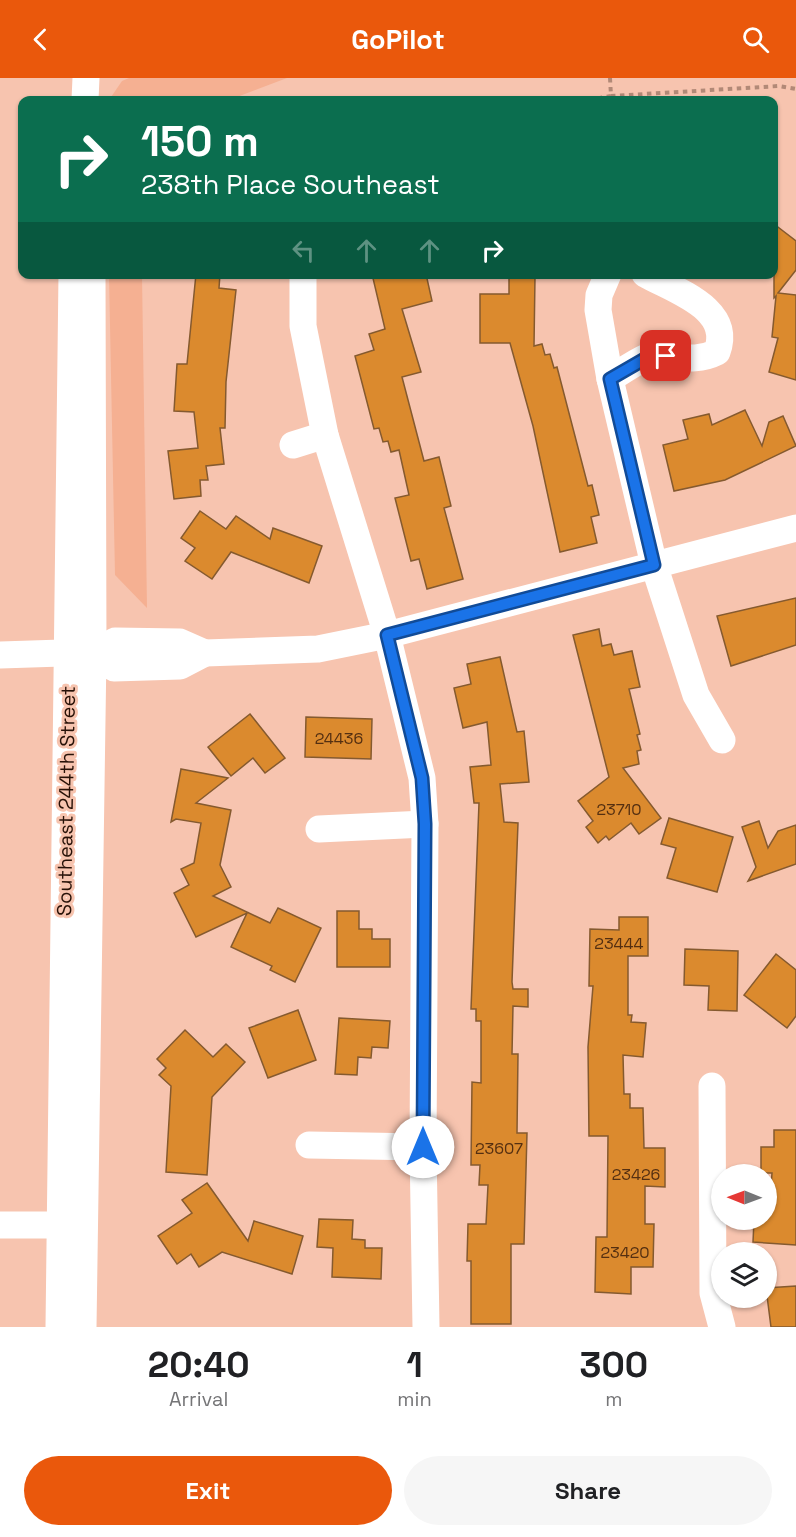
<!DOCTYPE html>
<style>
body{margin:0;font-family:"Space Grotesk",sans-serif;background:#f6f6f6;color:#202124;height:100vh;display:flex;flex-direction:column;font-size:22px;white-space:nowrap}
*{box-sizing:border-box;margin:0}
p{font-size:20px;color:#757577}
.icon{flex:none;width:33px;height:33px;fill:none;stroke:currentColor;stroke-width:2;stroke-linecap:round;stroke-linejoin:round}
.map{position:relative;height:1249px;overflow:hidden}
.drawer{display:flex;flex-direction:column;background:#fff;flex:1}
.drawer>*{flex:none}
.top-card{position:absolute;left:18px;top:18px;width:760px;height:183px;border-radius:12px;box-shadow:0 2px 4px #0004;background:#0b6e4f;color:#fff;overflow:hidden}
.needle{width:39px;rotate:271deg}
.buttons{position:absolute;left:711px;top:1086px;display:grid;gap:12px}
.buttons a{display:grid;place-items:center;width:66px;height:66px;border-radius:50%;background:#fff;box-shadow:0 2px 4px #0004;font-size:30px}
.pin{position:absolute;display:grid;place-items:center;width:51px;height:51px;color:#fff;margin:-26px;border-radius:12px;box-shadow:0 3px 9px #0006}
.me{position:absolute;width:66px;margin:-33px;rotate:0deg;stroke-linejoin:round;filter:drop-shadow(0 0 4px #0008)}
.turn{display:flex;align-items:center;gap:21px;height:126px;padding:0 24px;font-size:27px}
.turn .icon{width:78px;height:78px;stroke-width:2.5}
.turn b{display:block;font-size:42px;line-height:51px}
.lanes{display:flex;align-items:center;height:57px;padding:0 24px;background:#0003;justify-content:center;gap:30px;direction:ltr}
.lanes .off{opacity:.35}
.eta{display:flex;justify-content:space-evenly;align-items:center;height:102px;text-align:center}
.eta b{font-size:36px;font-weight:600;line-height:42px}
.action{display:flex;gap:12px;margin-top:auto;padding:12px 24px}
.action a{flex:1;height:69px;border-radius:36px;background:#ea580c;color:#fff;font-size:24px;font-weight:600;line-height:69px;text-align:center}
.action a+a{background:#f6f6f6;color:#202124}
header{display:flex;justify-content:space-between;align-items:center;height:78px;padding:0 24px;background:#ea580c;color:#fff;font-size:27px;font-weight:600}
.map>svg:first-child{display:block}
</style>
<header><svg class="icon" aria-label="back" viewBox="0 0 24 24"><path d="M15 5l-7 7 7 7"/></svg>GoPilot<svg class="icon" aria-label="search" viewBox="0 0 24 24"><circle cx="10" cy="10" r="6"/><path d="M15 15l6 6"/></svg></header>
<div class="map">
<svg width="796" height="1249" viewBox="0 0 796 1249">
<rect width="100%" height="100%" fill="#f7c4af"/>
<!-- green -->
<g fill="#f5b092">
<path d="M 129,0 L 287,0 L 229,22 L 109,22 L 122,3 Z"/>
<path d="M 109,197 L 142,197 L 147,530 L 115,497 Z"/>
</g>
<!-- building -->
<g fill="#db8a2e" stroke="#855a2f" stroke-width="1.5">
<path d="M 774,146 L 796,163 L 796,192 L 778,215 L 796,217 L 796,302 L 769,294 L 778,260 L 772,259 L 776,218 L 774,220 Z"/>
<path d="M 196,196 L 220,196 L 219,210 L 236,212 L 226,304 L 225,350 L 220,350 L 224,386 L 206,388 L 208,402 L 200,402 L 201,418 L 174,421 L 168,373 L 198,370 L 194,334 L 174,333 L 177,286 L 187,286 Z"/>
<path d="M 372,196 L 426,196 L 432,223 L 402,231 L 421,294 L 402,299 L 424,383 L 439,379 L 451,428 L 444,430 L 463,501 L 427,511 L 419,481 L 411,483 L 395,420 L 409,417 L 399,372 L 391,374 L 388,363 L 383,364 L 379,350 L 374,351 L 355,278 L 374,272 L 369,256 L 385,251 Z"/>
<path d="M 509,199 L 535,199 L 534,268 L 542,266 L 545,277 L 550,276 L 554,290 L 557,289 L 588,408 L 592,407 L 599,437 L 591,439 L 597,465 L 560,474 L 533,348 L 510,265 L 480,265 L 480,216 L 509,216 Z"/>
<path d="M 745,332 L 762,368 L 769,344 L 783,338 L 796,368 L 725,402 L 674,413 L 663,367 L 688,361 L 683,342 L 709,336 L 712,347 Z"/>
<path d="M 200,433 L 226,451 L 236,438 L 270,461 L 273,450 L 322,468 L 309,505 L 231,474 L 212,501 L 185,483 L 195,470 L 181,460 Z"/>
<path d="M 796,520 L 796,567 L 731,588 L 717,538 Z"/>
<path d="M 599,551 L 602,568 L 611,566 L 614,577 L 632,573 L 640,609 L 629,611 L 640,656 L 637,657 L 641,672 L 637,673 L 639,686 L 623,690 L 661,740 L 639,756 L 631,745 L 609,762 L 606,758 L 598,765 L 586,749 L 593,743 L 578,723 L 609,699 L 573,557 Z"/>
<path d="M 500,579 L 517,654 L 524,653 L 529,704 L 500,706 L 504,744 L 518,745 L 512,904 L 513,911 L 528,911 L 528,929 L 513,928 L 512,976 L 518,976 L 517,1055 L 527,1055 L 524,1166 L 511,1166 L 511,1246 L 471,1246 L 471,1183 L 467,1183 L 468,1146 L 486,1146 L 488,1107 L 479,1107 L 480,1087 L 471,1087 L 472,1004 L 481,1005 L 481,943 L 476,943 L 476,931 L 471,931 L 479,725 L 474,725 L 470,689 L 491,687 L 487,644 L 463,650 L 454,610 L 471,606 L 467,586 Z"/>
<path d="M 250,636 L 285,680 L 265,695 L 253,680 L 231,698 L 208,669 Z"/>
<path d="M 306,639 L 372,641 L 371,681 L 305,679 Z"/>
<path d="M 181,691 L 228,700 L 196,725 L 231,732 L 220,787 L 231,809 L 213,818 L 270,845 L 278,830 L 321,850 L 295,904 L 270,892 L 272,888 L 231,869 L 247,835 L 196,859 L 174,815 L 189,807 L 181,791 L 194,785 L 201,745 L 176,741 L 171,744 Z"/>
<path d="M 669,740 L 733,759 L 717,814 L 667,800 L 676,770 L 661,766 Z"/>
<path d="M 759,743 L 768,770 L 778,753 L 796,747 L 796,786 L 748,803 L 756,789 L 742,749 Z"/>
<path d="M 337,833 L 359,833 L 359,851 L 372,851 L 372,861 L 390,861 L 390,889 L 337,889 Z"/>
<path d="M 619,839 L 648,839 L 648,878 L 628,878 L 628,937 L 632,937 L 631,944 L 646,945 L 643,979 L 623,977 L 624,1016 L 630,1016 L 630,1030 L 643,1030 L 644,1070 L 665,1070 L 665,1109 L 645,1108 L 645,1146 L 654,1146 L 653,1189 L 631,1189 L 631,1216 L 595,1214 L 596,1159 L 607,1159 L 608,1058 L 589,1058 L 588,969 L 593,908 L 589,908 L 590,851 L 619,852 Z"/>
<path d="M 685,871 L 738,873 L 737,933 L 708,932 L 709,908 L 684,907 Z"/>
<path d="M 776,876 L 796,892 L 796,938 L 787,950 L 744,917 Z"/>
<path d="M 298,932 L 316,982 L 268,1000 L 249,950 Z"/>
<path d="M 339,940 L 390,943 L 388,970 L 372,969 L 371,980 L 358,979 L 357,997 L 335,996 Z"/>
<path d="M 185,952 L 213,979 L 226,966 L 245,984 L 212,1019 L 207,1097 L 166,1094 L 171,1008 L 159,997 L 166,990 L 157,981 Z"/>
<path d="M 774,1052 L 796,1052 L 796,1167 L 753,1164 L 754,1142 L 766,1142 L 766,1137 L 769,1137 L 772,1095 L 761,1095 L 761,1069 L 774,1069 Z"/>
<path d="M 207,1105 L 248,1163 L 254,1143 L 303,1158 L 292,1196 L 222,1174 L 199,1189 L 191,1176 L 177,1186 L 158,1158 L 192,1135 L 182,1122 Z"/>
<path d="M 319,1141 L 353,1142 L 352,1161 L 365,1162 L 365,1170 L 382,1170 L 381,1201 L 332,1199 L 333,1170 L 317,1169 Z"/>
<path d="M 796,1208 L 796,1249 L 771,1249 L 766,1210 Z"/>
</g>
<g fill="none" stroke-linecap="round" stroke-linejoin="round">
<!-- path -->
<g stroke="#b28977" stroke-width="4" stroke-dasharray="4.5 4.5" stroke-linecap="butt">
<path d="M 610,0 L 611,18 L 779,8 L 796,11"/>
<path d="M 589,22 L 611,18"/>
</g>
<!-- street -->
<g stroke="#fff" stroke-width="27">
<path d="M 85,22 L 86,0"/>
<path d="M 303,196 L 303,248 L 325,357 L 387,557 L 422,700 L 425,746 L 423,1069 L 426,1249"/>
<path d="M 608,196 L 599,217 L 598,232 L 610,301 L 654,487 L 696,617 L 722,662"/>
<path d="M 610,301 C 621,294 635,284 647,279 C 672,272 689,288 717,274 C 733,230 675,213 645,196"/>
<path d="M 293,367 L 325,357"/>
<path d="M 205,575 L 318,571 L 387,557 L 796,450"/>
<path d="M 0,577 L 93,574 L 115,563 L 180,564 L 205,575 L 180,588 L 114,590 L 93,574"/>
<path d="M 319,751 L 425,746"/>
<path d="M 712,1008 L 713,1215 L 722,1249"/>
<path d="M 309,1067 L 423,1069"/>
<path d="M 0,1147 L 80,1147"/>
<path d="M 59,1249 L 72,196"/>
<path d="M 83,1249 L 93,574 L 92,196"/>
</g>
</g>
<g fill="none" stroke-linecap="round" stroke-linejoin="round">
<defs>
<path id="route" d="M 423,1069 L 425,746 L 422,700 L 387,557 L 654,487 L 610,301 L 648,279 L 666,278"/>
</defs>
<!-- route casing -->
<use href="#route" stroke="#114b97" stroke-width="15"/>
<!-- route -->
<use href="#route" stroke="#1a73e8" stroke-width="10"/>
</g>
<g text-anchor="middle" stroke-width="6" stroke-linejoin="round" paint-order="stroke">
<!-- number labels -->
<g font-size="16" fill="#542f11">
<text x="339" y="666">24436</text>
<text x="619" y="737">23710</text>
<text x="619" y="871">23444</text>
<text x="499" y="1076">23607</text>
<text x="636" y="1102">23426</text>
<text x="625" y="1180">23420</text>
</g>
<!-- street labels -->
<g font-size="20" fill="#271107" stroke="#f7c4af">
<text transform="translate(66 723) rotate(-89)" y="7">Southeast 244th Street</text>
</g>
</g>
</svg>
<div class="buttons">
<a><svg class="needle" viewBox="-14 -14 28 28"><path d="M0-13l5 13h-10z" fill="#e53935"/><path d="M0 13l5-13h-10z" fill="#757577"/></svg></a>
<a><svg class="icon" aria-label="layers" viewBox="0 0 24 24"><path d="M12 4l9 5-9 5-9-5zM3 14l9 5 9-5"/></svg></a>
</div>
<div class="pin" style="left:666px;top:278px;background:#d93025"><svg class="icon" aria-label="arrive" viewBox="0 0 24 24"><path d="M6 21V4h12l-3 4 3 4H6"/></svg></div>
<svg class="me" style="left:423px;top:1069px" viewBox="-20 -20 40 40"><circle r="19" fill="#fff"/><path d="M0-13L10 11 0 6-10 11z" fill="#1a73e8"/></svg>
<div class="top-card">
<div class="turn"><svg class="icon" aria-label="right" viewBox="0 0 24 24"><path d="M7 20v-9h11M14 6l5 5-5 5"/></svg><div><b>150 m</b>238th Place Southeast</div></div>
<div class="lanes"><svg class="icon off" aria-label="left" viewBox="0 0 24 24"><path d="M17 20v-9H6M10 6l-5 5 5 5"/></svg><svg class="icon off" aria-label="ahead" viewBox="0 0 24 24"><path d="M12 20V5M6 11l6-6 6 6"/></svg><svg class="icon off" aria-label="ahead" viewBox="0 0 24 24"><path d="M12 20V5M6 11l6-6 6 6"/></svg><svg class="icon" aria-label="right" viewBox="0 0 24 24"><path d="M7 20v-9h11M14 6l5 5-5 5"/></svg></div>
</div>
</div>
<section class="drawer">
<div class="eta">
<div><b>20:40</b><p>Arrival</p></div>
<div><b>1</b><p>min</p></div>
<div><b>300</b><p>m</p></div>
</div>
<div class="action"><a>Exit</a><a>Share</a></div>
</section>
